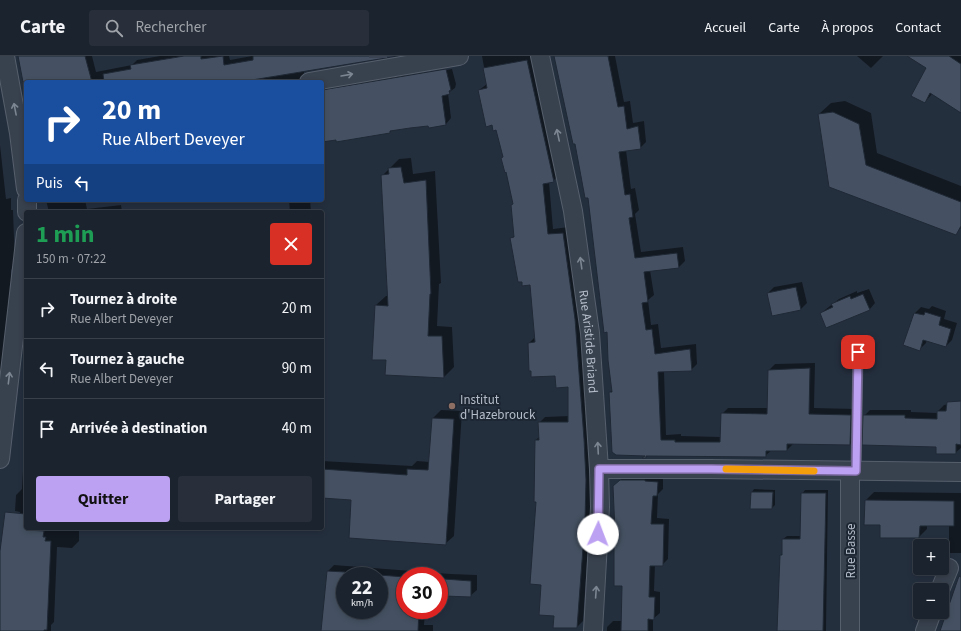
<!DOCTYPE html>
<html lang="fr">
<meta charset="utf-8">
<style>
body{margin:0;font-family:"Source Sans 3",sans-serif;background:#282f3a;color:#f1f3f6;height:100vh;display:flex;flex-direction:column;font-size:15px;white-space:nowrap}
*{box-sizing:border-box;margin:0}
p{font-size:13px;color:#a0a4aa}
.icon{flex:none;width:22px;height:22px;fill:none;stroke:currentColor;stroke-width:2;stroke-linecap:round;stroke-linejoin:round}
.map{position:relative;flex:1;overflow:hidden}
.sheet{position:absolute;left:24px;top:154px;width:300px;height:320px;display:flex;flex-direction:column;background:#1b232e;border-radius:4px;box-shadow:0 2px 6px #0003,0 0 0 1px #39404a}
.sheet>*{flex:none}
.hud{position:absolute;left:24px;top:24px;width:300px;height:122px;border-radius:4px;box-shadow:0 2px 6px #0003,0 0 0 1px #39404a;background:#1a4fa0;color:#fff;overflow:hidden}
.controls{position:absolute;left:913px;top:483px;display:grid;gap:8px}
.controls a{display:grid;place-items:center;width:36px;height:36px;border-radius:4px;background:#1b232e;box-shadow:0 2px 6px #0003,0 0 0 1px #39404a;font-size:20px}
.speed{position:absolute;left:336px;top:511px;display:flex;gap:8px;font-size:20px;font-weight:700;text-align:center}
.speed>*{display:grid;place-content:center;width:52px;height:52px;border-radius:50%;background:#1b232e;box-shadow:0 2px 6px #0003,0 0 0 1px #39404a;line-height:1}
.speed small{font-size:10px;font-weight:400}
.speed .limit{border:6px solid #d22;background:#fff;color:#111}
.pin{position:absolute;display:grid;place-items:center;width:34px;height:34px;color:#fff;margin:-17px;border-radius:8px;box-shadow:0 2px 6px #0006}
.me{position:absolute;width:44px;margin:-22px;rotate:2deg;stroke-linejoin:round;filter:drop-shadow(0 0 3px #0008)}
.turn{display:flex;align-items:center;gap:14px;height:84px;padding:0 12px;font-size:18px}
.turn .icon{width:52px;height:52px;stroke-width:2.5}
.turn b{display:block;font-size:28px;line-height:34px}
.then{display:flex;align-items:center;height:38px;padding:0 12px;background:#0003;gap:8px;font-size:15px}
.round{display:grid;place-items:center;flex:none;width:42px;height:42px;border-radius:4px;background:#282f3a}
.headline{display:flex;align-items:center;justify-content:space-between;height:68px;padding:0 12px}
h1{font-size:24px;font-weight:700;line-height:30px;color:#1e9e55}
.cta{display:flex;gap:8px;margin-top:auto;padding:8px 12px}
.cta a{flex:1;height:46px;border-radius:4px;background:#bca0f2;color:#111;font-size:16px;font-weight:700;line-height:46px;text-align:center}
.cta a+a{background:#282f3a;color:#f1f3f6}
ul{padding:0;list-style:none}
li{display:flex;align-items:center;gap:12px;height:60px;padding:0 12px;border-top:1px solid #39404a}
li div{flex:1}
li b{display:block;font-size:15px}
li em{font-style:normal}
header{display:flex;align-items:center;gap:24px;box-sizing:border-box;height:56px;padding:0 20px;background:#1b232e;border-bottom:1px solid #39404a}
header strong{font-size:19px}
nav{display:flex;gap:22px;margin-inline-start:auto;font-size:14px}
.search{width:280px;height:36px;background:#282f3a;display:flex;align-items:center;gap:10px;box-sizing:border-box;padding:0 14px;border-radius:4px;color:#a0a4aa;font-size:15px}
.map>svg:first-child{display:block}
</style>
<header>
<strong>Carte</strong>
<div class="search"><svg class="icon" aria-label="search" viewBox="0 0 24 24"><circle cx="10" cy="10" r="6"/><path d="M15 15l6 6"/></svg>Rechercher</div>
<nav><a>Accueil</a><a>Carte</a><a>À propos</a><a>Contact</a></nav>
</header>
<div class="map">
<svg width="961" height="575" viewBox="0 0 961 575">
<rect width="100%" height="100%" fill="#242f3e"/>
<!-- shadow -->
<g fill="#0007" fill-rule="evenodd">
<path d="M 19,0 L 92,0 L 96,16 L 132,9 L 137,4 L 160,0 L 229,0 L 230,4 L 252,0 L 392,0 L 307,15 L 304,16 L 304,21 L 306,26 L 26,26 L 26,37 Z"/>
<path d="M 482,0 L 532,0 L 559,119 L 553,125 L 549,126 L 553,173 L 569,171 L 581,256 L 590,391 L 591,445 L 583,565 L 577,571 L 555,559 L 542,528 L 537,444 L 536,384 L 540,380 L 539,367 L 545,361 L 569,360 L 569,330 L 556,318 L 529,287 L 535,281 L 531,228 L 512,182 L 515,179 L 514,147 L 497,73 L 479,34 L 487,28 Z"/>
<path d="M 555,0 L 615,0 L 624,46 L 630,45 L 633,67 L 644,65 L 646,86 L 640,92 L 626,94 L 631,133 L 635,132 L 639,154 L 635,158 L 641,196 L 683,191 L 685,205 L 679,211 L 650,214 L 654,239 L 648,244 L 651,269 L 658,268 L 661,292 L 696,288 L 697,308 L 691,314 L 664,315 L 666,379 L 681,378 L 681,380 L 722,381 L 722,358 L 728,352 L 768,352 L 769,314 L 775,308 L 815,307 L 814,352 L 857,353 L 856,382 L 850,388 L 793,388 L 787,394 L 772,394 L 765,400 L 648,399 L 644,402 L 647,399 L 610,336 L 613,334 L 608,275 L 589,140 Z"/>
<path d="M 857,0 L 883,0 L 871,12 Z"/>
<path d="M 909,0 L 961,0 L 961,55 L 932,38 L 925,46 L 927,12 Z"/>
<path d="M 452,13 L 456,28 L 455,32 L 448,37 L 451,62 L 446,68 L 429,68 L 392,74 L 390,76 L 322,85 L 322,30 L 408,15 L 409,20 Z"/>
<path d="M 845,45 L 871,57 L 877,97 L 961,130 L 961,172 L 955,177 L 830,130 L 819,58 L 831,47 Z"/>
<path d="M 0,89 L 6,143 L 11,142 L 11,154 L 13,154 L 15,210 L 11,214 L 11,231 L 4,296 L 3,298 L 0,323 Z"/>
<path d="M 411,102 L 413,118 L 435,115 L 441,227 L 439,228 L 437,270 L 452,271 L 454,311 L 444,321 L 386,318 L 387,303 L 376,249 L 386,240 L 388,240 L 382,120 L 399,103 Z"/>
<path d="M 46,144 L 85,144 L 87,153 L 121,149 L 122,156 L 49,156 Z"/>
<path d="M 289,144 L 310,144 L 311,156 L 290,156 Z"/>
<path d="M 802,226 L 807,247 L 801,253 L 768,237 L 774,231 Z"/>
<path d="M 869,233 L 875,247 L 870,253 L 821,257 L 839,243 L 857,235 L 857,237 Z"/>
<path d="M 932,250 L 946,255 L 944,263 L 957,267 L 952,284 L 946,290 L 927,284 L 926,287 L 920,293 L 904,289 L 915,257 L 921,251 L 929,253 Z"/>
<path d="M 961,346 L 961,392 L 955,397 L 864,360 L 870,354 L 911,354 L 911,356 L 938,357 L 938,355 L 944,349 Z"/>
<path d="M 441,354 L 462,355 L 454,480 L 445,488 L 352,443 L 322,441 L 322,405 L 412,410 L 417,405 L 430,406 L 433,362 Z"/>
<path d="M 26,360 L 26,472 L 79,472 L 79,485 L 72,492 L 57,491 L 54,566 L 51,569 L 51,575 L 0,575 L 0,500 L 17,475 L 20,456 L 15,455 L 16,439 L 22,433 Z"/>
<path d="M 627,418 L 663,420 L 663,433 L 658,438 L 657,462 L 669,463 L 668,503 L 662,509 L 655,509 L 654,535 L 660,536 L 660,557 L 653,563 L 653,575 L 607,575 L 607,571 L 613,565 L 622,565 L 623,529 L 615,476 L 616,475 L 614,430 Z"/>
<path d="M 754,433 L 775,434 L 775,449 L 772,452 L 752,436 Z"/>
<path d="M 805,434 L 828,434 L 826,575 L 777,575 L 781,499 L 783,497 L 783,483 L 787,480 L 801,480 L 802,438 Z"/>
<path d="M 874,436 L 961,437 L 961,497 L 949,497 L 949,469 L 927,469 L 927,473 L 919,481 L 881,468 L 866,444 Z"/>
<path d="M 334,509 L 451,518 L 477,519 L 477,534 L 470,540 L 439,539 L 439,520 L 405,520 L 405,554 L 425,554 L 424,569 L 433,569 L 433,575 L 322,575 L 328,515 ZM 345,520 L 379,520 L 379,554 L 345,554 Z"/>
</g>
<!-- building -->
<g fill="#455162" stroke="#1f2835">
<path d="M 18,0 L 85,0 L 92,26 L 23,26 Z"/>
<path d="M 184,0 L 201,0 L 201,3 L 223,0 L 224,9 L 253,4 L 253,0 L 398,0 L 240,26 L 104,26 L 103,18 L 131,13 L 130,9 Z"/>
<path d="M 554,0 L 608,0 L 618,51 L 624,50 L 627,73 L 638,70 L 641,93 L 619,96 L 625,139 L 630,138 L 633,161 L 629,162 L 635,202 L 677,197 L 679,212 L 644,216 L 648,246 L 642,247 L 646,274 L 652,273 L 655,298 L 690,293 L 692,315 L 658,316 L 661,384 L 675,384 L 675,386 L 720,386 L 721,357 L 767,358 L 768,314 L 810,312 L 809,358 L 851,359 L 850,389 L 787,388 L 787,395 L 766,395 L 766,401 L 646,400 L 646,402 L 642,402 L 645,400 L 616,399 L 612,396 L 609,336 L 612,336 L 608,304 L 607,276 L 604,277 L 588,142 L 585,142 L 575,88 L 573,88 L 571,79 Z"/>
<path d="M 907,0 L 949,0 L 961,8 L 961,57 L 930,37 L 925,47 L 911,40 L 926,12 Z"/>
<path d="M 527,4 L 554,126 L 543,128 L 548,178 L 563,177 L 575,263 L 584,383 L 586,424 L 585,465 L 577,572 L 553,572 L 554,560 L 539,559 L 541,529 L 530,528 L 536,446 L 534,446 L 535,384 L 539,384 L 538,366 L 568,366 L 568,331 L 556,332 L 555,320 L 531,321 L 531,315 L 529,315 L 528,287 L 535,286 L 530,229 L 522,230 L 522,226 L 518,226 L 510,182 L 514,181 L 511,149 L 513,148 L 506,116 L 505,117 L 501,102 L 503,101 L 496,74 L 493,75 L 492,69 L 486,71 L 478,34 L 487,32 L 483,12 Z"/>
<path d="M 446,13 L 451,34 L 449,35 L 450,38 L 442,40 L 446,69 L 429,72 L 428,70 L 410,72 L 390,75 L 390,77 L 336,86 L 336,84 L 322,86 L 322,34 Z"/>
<path d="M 833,56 L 859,68 L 866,109 L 961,146 L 961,170 L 956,179 L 829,131 L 818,58 Z"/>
<path d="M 401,111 L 404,127 L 426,124 L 431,238 L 430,238 L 428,280 L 442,280 L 444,322 L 385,319 L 386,304 L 372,304 L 375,249 L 388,250 L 381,119 L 389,118 L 388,112 Z"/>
<path d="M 796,231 L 801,254 L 772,260 L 767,237 Z"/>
<path d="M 863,238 L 870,254 L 826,272 L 820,257 L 833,251 L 831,248 L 850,240 L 851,243 Z"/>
<path d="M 925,256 L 941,261 L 939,269 L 951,273 L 946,291 L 923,284 L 920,295 L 903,289 L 914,257 L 924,259 Z"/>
<path d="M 961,345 L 961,389 L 956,388 L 956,398 L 936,398 L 936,391 L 862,389 L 863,359 L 905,359 L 905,362 L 937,363 L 937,355 L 946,355 L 947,346 Z"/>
<path d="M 432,362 L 454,363 L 446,489 L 349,482 L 351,444 L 322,442 L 322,413 L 407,419 L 407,413 L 428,414 Z"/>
<path d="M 620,424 L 645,424 L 645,425 L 658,426 L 657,440 L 653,440 L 651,468 L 664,468 L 663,510 L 650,510 L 649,541 L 655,541 L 654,564 L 648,563 L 648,575 L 621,575 L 622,530 L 614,530 L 614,476 L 615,476 L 613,430 Z"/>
<path d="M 751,436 L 773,436 L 772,453 L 750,453 Z"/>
<path d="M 801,437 L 826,437 L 823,575 L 777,575 L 780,499 L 782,499 L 782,483 L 800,483 Z"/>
<path d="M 865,444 L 954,445 L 954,470 L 920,470 L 919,482 L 880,482 L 880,469 L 864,469 Z"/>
<path d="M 5,456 L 26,458 L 26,474 L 44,475 L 43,481 L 46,481 L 45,485 L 51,485 L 47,574 L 44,574 L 44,575 L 0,575 L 0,495 Z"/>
<path d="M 327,515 L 345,516 L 345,554 L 379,554 L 379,519 L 405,521 L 405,554 L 419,554 L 418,575 L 321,575 Z"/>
<path d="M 959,520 L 961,521 L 961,575 L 940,575 Z"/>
<path d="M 444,523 L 471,525 L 471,541 L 444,540 Z"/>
</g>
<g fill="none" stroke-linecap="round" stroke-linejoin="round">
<!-- street-tunnel -->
<path stroke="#3a4453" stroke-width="18" stroke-dasharray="18 9" stroke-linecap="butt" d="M 378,0 L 378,2"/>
<defs>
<path id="lane" d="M 856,415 L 858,297"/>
<g id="street">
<path d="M 5,0 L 19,77 L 26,133"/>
<path id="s1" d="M 540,0 L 573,155 L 590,277 L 599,413 L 600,451 L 593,575"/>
<path d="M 309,26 L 459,0"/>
<path d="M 27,156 L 27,144"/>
<path d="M 0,403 L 26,177"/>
<path d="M 599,413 L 710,413 L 961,416"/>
<path d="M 940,534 L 949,512"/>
<path d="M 850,575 L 850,416"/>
<path d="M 925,575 L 932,556"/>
</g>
</defs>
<!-- lane casing -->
<use href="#lane" stroke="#565f6c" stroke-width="11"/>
<!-- street casing -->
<use href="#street" stroke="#565f6c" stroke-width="20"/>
<!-- lane -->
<use href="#lane" stroke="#38414e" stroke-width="9"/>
<!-- street -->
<use href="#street" stroke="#38414e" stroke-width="18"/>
</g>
<!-- one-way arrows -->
<defs><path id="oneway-shaft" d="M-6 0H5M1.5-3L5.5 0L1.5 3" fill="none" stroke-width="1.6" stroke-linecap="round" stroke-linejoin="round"/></defs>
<g stroke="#7c8592">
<use href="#oneway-shaft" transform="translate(347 19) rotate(-10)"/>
<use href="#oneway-shaft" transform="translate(15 53) rotate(-101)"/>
<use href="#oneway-shaft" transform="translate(558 79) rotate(-102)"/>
<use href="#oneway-shaft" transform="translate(581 207) rotate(-98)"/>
<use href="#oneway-shaft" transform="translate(9 322) rotate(-83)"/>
<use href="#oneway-shaft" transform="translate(598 392) rotate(-93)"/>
<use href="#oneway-shaft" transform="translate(596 536) rotate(-86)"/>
</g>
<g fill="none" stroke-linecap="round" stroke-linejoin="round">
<defs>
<path id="route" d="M 598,478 L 599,413 L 710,413 L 856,415 L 858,296"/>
</defs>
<!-- route casing -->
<use href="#route" stroke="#7a689d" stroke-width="10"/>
<!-- route -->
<use href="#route" stroke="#bca0f2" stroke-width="7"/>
<!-- slow -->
<path stroke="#f59e0b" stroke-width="7" d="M 726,413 L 814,415"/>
</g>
<!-- markers -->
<circle fill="#8d6e63" stroke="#1d2633" stroke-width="1.5" cx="452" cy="350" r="4"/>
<g text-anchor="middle" stroke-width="4" stroke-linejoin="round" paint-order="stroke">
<!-- street labels -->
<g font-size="13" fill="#b4bcc9" stroke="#1d2633">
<text dy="5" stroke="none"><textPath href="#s1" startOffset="290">Rue Aristide Briand</textPath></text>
<text transform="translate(850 495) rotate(-90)" y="5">Rue Basse</text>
</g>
<!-- poi labels -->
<g font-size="13" fill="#b4bcc9" stroke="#1d2633" text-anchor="start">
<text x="460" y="348">Institut<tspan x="460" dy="15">d'Hazebrouck</tspan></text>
</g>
</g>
</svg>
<div class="controls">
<a>+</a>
<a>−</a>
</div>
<div class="speed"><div>22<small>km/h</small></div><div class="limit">30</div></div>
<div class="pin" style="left:858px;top:296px;background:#d93025"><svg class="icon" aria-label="arrive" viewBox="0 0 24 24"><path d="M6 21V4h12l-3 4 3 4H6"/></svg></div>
<svg class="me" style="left:598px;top:478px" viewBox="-20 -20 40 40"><circle r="19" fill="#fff"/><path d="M0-13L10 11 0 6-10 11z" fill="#bca0f2"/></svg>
<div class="hud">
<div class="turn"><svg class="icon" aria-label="right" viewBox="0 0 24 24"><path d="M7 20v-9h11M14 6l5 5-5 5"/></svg><div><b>20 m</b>Rue Albert Deveyer</div></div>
<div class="then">Puis<svg class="icon" aria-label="left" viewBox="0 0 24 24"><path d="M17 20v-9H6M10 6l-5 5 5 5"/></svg></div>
</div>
<section class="sheet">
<div class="headline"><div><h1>1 min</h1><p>150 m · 07:22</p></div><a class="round" style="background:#d93025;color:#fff"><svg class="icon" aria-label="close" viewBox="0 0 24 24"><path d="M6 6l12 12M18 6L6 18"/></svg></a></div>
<ul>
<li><svg class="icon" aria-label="right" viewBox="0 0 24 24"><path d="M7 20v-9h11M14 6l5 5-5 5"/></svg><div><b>Tournez à droite</b><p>Rue Albert Deveyer</p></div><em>20 m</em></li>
<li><svg class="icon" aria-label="left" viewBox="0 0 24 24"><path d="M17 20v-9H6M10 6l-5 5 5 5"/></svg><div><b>Tournez à gauche</b><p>Rue Albert Deveyer</p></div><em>90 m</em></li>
<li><svg class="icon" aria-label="arrive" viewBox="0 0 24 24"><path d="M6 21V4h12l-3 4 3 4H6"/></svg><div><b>Arrivée à destination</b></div><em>40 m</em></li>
</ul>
<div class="cta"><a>Quitter</a><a>Partager</a></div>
</section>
</div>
